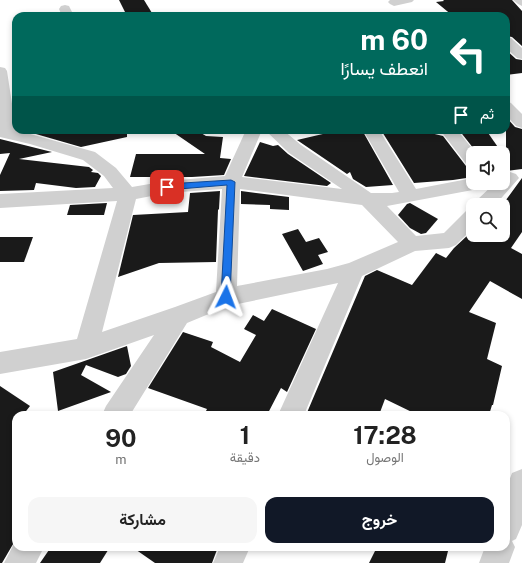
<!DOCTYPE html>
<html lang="ar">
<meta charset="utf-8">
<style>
body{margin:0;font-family:"Public Sans",Vazirmatn,sans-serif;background:#f6f6f6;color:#222;direction:rtl;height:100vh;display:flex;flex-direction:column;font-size:15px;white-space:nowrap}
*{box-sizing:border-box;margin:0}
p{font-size:13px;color:#767676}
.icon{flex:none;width:22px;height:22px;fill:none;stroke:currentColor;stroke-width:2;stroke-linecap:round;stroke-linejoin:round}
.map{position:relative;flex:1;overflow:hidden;direction:ltr}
.side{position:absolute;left:12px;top:411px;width:498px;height:140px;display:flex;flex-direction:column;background:#fff;border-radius:12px;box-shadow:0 2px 6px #0003;direction:rtl}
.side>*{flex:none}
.banner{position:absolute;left:12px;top:12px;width:498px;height:122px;border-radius:12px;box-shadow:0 2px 6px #0003;direction:rtl;background:#00695c;color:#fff;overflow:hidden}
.buttons{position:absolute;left:466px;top:146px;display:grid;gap:8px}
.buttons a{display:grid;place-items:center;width:44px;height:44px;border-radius:8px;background:#fff;box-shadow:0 2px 6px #0003;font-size:20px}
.pin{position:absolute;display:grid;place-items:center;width:34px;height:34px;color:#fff;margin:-17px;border-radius:8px;box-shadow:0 2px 6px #0006}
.me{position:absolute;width:44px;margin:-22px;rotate:3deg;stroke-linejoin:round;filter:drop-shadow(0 0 3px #0008)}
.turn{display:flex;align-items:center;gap:14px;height:84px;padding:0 16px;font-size:18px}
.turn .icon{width:52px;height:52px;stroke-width:2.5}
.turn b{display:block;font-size:28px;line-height:34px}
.then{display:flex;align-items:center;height:38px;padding:0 16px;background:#0003;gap:8px;font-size:15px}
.eta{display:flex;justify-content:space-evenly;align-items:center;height:68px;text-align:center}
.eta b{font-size:24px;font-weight:700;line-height:28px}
.action{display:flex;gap:8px;margin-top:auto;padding:8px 16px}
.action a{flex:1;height:46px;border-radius:12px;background:#111827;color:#fff;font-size:16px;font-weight:700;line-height:46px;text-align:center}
.action a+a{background:#f6f6f6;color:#222}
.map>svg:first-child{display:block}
</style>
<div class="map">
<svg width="522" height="563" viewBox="0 0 522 563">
<rect width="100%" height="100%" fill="#fff"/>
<!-- building -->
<g fill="#1a1a1a">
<path d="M 119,0 L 144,0 L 152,13 L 127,16 Z"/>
<path d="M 443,0 L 512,0 L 522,11 L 522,46 L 512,37 L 506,36 L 506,16 L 453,16 L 436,2 L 444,1 Z"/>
<path d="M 506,50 L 516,59 L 522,60 L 522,73 L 506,75 Z"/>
<path d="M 506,117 L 515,127 L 522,129 L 522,169 L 506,171 Z"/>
<path d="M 22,130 L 127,130 L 127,137 L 81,147 Z"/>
<path d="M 170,130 L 196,130 L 206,136 L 223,137 L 220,158 L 231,159 L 224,175 L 192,177 L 130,177 L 136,154 L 205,154 Z"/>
<path d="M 340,130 L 362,130 L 393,185 L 366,187 L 353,179 L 350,172 L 347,174 L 297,140 Z"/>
<path d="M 381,130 L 418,130 L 443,136 L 466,166 L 470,168 L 473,172 L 473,177 L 453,180 L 414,183 Z"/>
<path d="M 459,130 L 486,130 L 502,153 L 477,153 Z"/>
<path d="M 0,139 L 52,152 L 19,159 L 89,167 L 93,170 L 91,172 L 98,173 L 101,176 L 95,187 L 76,188 L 36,183 L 34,190 L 0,191 L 0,175 L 10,153 L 0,154 Z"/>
<path d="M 260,142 L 273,146 L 278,145 L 288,154 L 331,183 L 327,186 L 244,176 Z"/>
<path d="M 522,178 L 522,232 L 511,248 L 522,254 L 522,299 L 490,281 L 469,312 L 496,323 L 487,359 L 502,366 L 493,405 L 492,405 L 489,415 L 418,415 L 385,399 L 379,415 L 306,415 L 365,276 L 377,270 L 412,285 L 436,253 L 446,258 L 454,248 L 468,235 L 503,235 L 503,204 Z"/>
<path d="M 220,191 L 219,209 L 218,210 L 216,262 L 159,263 L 118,277 L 133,215 L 188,212 L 190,193 Z"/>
<path d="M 241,191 L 289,197 L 289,210 L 270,209 L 270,205 L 241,204 Z"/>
<path d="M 107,203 L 104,215 L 67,215 L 70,205 Z"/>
<path d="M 410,203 L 438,219 L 426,233 L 421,234 L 410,228 L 398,215 L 407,204 Z"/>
<path d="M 298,229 L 306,242 L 319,238 L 328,252 L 318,255 L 323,264 L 303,271 L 282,234 Z"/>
<path d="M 0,237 L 33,237 L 24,262 L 0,262 Z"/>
<path d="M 272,309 L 316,329 L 287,392 L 281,388 L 267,415 L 204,415 L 207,409 L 148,388 L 183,332 L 213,342 L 211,347 L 240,362 L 256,335 L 244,329 L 253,315 L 264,321 Z"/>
<path d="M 127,346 L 131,366 L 126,374 L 118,377 L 86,365 L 81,375 L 111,392 L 58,411 L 53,372 Z"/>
<path d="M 0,386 L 30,406 L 23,415 L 16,415 L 16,539 L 2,563 L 0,563 Z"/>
<path d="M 51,547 L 110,547 L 100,563 L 40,563 Z"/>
<path d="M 132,547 L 218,547 L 212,563 L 155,563 Z"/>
<path d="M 377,547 L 449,547 L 445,563 L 369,563 Z"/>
</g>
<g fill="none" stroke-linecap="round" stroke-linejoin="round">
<!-- minor -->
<g fill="#d0d0d0" fill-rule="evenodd">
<path d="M 390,0 L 414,0 L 412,2 L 394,6 L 390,4 L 388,2 Z"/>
<path d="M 513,0 L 522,0 L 522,6 L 518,4 Z"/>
<path d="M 65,5 L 69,6 L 74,16 L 62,16 L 59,9 L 61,6 Z"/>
<path d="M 506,37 L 511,38 L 522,48 L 522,59 L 517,58 L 506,48 Z"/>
<path d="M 0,67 L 5,68 L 7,71 L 16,130 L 95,152 L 116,168 L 132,187 L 167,181 L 225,176 L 246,130 L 262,130 L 242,177 L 342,189 L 289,153 L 265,130 L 283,130 L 301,145 L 371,193 L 392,193 L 399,192 L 363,130 L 379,130 L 416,189 L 473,178 L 473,183 L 487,183 L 484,187 L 478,189 L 387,206 L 416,236 L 444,233 L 466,211 L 473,209 L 473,228 L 456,245 L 449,248 L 415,251 L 362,276 L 304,415 L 278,415 L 338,283 L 228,306 L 187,323 L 130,415 L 102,415 L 106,406 L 154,335 L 86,359 L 0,374 L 0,352 L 77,339 L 117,201 L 0,208 L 0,194 L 113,188 L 104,176 L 83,160 L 30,144 L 0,137 ZM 222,189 L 216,292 L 175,307 L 102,332 L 136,199 L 167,193 ZM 240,189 L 362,205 L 398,242 L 349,263 L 327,269 L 237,286 Z"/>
<path d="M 506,101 L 511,103 L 522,114 L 522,128 L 516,126 L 506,115 Z"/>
<path d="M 440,130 L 457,130 L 476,153 L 473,153 L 473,167 L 467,165 Z"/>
<path d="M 510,172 L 516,174 L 519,178 L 495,205 L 475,205 L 477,200 L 495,183 L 503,183 L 503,174 Z"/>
<path d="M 522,469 L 522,525 L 516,539 L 512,541 L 515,547 L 509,563 L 479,563 L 485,547 L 506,547 L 506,489 L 512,473 Z"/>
<path d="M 16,540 L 16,547 L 44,547 L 36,563 L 4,563 Z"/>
<path d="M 220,547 L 250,547 L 243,563 L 213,563 Z"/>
</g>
</g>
<!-- route -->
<path fill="#1a73e8" stroke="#114b97" d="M 231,180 L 235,182 L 230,297 L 229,300 L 222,300 L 221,297 L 227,185 L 167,190 L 163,187 L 167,184 Z"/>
</svg>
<div class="buttons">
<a><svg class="icon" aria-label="sound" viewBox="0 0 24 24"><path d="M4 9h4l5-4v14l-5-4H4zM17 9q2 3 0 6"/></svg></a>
<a><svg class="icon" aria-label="search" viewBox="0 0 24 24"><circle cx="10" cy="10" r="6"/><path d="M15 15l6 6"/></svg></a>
</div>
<div class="pin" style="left:167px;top:187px;background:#d93025"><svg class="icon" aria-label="arrive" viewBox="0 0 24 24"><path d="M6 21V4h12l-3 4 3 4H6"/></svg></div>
<svg class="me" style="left:226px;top:297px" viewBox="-20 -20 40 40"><path d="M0-17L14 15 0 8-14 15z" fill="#1a73e8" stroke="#fff" stroke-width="4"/></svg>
<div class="banner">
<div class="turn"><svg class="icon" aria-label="left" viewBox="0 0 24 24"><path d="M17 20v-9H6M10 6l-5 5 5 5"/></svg><div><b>60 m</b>انعطف يسارًا</div></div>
<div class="then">ثم<svg class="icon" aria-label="arrive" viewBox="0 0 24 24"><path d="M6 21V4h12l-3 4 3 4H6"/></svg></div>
</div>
<section class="side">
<div class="eta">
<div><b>17:28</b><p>الوصول</p></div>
<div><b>1</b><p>دقيقة</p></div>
<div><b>90</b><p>m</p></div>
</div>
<div class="action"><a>خروج</a><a>مشاركة</a></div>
</section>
</div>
